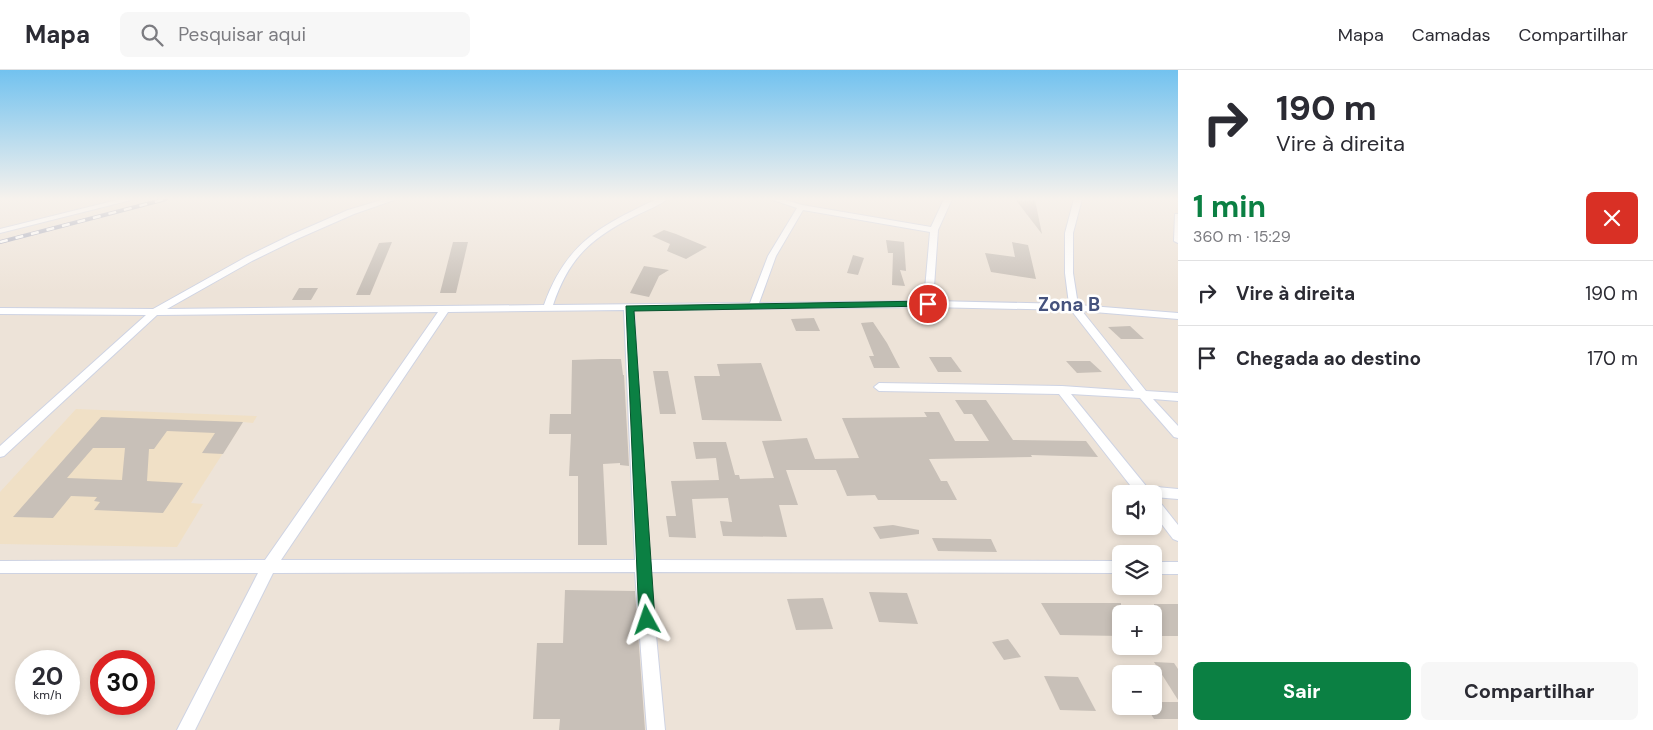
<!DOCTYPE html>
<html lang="pt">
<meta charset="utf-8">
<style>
body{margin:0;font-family:"DM Sans",sans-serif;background:#f7f7f7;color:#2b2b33;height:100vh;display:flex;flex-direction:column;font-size:19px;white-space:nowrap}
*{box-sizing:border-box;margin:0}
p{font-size:16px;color:#7c7c81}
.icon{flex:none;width:28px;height:28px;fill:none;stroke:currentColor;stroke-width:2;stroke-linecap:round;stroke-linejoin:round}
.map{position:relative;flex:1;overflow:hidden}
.drawer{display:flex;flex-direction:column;background:#fff;width:475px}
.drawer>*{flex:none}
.guide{background:#fff;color:#2b2b33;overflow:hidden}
.tools{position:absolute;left:1112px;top:415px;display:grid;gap:10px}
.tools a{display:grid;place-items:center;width:50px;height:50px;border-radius:8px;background:#fff;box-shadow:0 2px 8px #0003;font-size:25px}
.speed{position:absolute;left:15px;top:580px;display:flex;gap:10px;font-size:25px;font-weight:700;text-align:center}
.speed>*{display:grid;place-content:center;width:65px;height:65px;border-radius:50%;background:#fff;box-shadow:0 2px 8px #0003;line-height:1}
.speed small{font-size:12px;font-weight:400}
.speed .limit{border:8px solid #d22;background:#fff;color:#111}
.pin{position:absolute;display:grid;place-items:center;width:42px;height:42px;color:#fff;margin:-21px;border:2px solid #fff;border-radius:50%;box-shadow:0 1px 5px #0007}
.me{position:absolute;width:55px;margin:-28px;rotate:355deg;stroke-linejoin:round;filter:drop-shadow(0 0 4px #0008)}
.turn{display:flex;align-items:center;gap:18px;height:105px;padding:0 15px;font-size:22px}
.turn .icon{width:65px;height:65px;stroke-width:2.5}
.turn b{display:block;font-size:35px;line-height:42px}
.round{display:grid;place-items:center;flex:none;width:52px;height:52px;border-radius:8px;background:#f7f7f7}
.summary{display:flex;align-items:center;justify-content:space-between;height:85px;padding:0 15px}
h1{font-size:30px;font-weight:700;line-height:38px;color:#0b8043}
.primary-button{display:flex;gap:10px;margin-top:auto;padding:10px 15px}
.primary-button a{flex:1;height:58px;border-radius:8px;background:#0b8043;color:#fff;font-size:20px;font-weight:700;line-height:58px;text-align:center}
.primary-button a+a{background:#f7f7f7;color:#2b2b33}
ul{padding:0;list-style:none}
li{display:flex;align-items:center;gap:15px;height:65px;padding:0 15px;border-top:1px solid #e1e1e2}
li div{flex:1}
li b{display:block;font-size:19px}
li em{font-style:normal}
header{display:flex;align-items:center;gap:30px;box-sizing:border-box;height:70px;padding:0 25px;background:#fff;border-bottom:1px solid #e1e1e2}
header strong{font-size:24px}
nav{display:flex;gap:28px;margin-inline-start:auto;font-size:18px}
.search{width:350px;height:45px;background:#f7f7f7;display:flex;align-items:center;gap:12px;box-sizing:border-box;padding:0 18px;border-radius:8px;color:#7c7c81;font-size:19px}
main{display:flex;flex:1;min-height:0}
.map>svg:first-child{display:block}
</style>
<header>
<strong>Mapa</strong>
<div class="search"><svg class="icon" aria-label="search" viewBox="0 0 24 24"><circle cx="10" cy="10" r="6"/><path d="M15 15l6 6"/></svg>Pesquisar aqui</div>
<nav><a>Mapa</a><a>Camadas</a><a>Compartilhar</a></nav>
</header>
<main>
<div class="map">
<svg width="1178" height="660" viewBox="0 0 1178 660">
<rect width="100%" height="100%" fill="#ede3d8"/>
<!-- education -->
<path fill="#f0e0c6" d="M 76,339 L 257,346 L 253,353 L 243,352 L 191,433 L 203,434 L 177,477 L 0,474 L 0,422 Z"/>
<!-- building -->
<g fill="#c8c0b8" fill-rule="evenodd">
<path d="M 1015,129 L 1035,130 L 1042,164 Z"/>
<path d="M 664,160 L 676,164 L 707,177 L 686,189 L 667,181 L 670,174 L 652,166 Z"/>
<path d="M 886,170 L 904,172 L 906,201 L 900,200 L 905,216 L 892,215 L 893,183 L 888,183 Z"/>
<path d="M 392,172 L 370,225 L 356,225 L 379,173 Z"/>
<path d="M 453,172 L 468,172 L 456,223 L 440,223 Z"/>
<path d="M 1012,172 L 1028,175 L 1036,209 L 991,202 L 985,183 L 1015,187 Z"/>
<path d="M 853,185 L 864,188 L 858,205 L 847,203 Z"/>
<path d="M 644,196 L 669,200 L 659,206 L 649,227 L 630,223 Z"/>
<path d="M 299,218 L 318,218 L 311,230 L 292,230 Z"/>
<path d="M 814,248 L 820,261 L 796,261 L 791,249 Z"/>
<path d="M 873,252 L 887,273 L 900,298 L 874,298 L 869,286 L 874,286 L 861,253 Z"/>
<path d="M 1130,256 L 1144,269 L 1121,269 L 1108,257 Z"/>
<path d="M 929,287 L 951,287 L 962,302 L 938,302 Z"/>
<path d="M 601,289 L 621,289 L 623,305 L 624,305 L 629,396 L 620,395 L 620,393 L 603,394 L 607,475 L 578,475 L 578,406 L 569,406 L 571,364 L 549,364 L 550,344 L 571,344 L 572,290 Z"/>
<path d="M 1066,291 L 1090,291 L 1102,302 L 1077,303 Z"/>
<path d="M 761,293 L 782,351 L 702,350 L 694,306 L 720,306 L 717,294 Z"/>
<path d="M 653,301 L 668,301 L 676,344 L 660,344 Z"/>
<path d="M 955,330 L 986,330 L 1013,370 L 1086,371 L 1098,387 L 1031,385 L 1032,387 L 929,389 L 941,411 L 947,411 L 957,430 L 878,430 L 875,425 L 847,426 L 836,400 L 786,400 L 798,435 L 779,435 L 787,467 L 723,466 L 720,451 L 732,452 L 728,428 L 692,429 L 696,468 L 669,467 L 666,446 L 676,446 L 671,411 L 719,410 L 716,388 L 696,389 L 693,372 L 726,372 L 735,405 L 739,405 L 740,409 L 774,408 L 762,371 L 807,368 L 815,389 L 859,388 L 842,348 L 927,347 L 924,342 L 939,342 L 955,371 L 989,371 L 972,344 L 964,344 Z"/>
<path d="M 101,347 L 243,352 L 223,384 L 202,383 L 215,363 L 167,361 L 154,379 L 149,379 L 147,411 L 183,413 L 163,443 L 94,440 L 100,432 L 94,431 L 97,427 L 71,426 L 53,448 L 13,447 ZM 93,378 L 125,378 L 122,410 L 67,408 Z"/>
<path d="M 893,455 L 919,460 L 919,464 L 880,469 L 873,457 Z"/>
<path d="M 932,468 L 991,469 L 997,482 L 938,481 Z"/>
<path d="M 565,520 L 635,521 L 645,660 L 559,660 L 560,649 L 533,649 L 537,573 L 563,573 Z"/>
<path d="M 869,522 L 907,523 L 918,554 L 879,552 Z"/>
<path d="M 823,528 L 833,559 L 796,560 L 787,529 Z"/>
<path d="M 1041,533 L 1121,533 L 1121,566 L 1060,565 Z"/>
<rect x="1154" y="534" width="24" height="32"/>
<path d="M 1008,569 L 1021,587 L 1004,590 L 992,572 Z"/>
<path d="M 1154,592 L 1174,593 L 1178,599 L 1178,630 Z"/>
<path d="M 1044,606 L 1078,607 L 1096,641 L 1060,640 Z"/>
<path d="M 1154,632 L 1178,632 L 1178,649 L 1154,649 L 1146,636 L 1154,636 Z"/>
</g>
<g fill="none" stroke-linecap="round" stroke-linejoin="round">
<defs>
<g id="minor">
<path d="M 121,129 L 135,129 L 0,163 L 0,159 Z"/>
<path d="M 385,129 L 397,129 L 354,144 L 297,169 L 252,191 L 167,239 L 544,235 C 566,173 600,156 657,129 L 667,129 C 659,136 647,140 637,145 C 592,167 569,187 553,235 L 750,233 L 768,186 L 797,138 L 770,129 L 782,129 L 802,135 L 931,157 L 944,129 L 952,129 L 938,160 L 933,231 L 1069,234 L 1065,203 L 1065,163 L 1074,129 L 1082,129 L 1073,163 L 1073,203 L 1078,235 L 1178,243 L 1178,249 L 1082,241 L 1146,321 L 1178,323 L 1178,331 L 1153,329 L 1178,356 L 1178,368 L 1174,367 L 1140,328 L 1071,324 L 1146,416 L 1178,419 L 1178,429 L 1154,427 L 1154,424 L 1137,424 L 1059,324 L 879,321 L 874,317 L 879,313 L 1062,316 L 1134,321 L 1071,240 L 928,237 L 634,240 L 649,490 L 1121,491 L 1121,503 L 650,502 L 665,660 L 647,660 L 635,502 L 273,503 L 195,660 L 177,660 L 258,503 L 0,503 L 0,491 L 265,490 L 438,242 L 157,245 L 4,386 L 0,387 L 0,376 L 146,245 L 0,244 L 0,238 L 153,239 L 246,187 L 291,165 L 348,140 ZM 803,140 L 930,162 L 924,231 L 759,233 L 776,186 ZM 624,240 L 635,490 L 281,490 L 448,242 Z"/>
<path d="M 1175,144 L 1178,144 L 1178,173 L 1174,171 Z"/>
<path d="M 1154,430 L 1159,431 L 1178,455 L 1178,471 L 1173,469 L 1154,444 Z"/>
<rect x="1154" y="492" width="24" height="12"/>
</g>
</defs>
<!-- minor casing -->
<use href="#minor" stroke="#ced3e3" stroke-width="2"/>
<!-- minor -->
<use href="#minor" fill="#fff" fill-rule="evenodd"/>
<defs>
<path id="rail" d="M 0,172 L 166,129"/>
</defs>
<!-- rail casing -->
<use href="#rail" stroke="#9ba0b5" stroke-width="4"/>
<!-- rail -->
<use href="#rail" stroke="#fff" stroke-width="2.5" stroke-dasharray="8" stroke-linecap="butt"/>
</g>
<!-- sky -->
<linearGradient id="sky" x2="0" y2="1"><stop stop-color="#72c2ef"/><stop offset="0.58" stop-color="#f7f2ed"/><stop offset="1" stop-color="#f7f2ed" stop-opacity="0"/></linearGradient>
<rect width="1178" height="222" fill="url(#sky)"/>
<!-- route -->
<path fill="#0b8043" stroke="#07532c" d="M 928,231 L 932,234 L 931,236 L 634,241 L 655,550 L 652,556 L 647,558 L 641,556 L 639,550 L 626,236 Z"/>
<g text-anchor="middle" stroke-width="5" stroke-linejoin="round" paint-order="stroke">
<!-- neighbourhood labels -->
<g font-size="19" font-weight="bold" fill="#45527d" stroke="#fff">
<text x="1069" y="241">Zona B</text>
</g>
</g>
</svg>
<div class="tools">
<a><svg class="icon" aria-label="sound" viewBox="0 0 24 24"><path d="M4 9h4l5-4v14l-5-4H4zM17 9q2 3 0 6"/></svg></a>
<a><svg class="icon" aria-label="layers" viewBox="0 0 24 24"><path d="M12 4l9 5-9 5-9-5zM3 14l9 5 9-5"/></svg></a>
<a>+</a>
<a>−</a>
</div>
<div class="speed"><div>20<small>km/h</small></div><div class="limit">30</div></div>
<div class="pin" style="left:928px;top:234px;background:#d93025"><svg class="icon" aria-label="arrive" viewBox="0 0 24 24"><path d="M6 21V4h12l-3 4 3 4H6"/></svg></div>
<svg class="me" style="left:647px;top:550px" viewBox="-20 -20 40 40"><path d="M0-17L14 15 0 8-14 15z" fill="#0b8043" stroke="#fff" stroke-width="4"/></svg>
</div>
<section class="drawer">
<div class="guide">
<div class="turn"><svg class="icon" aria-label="right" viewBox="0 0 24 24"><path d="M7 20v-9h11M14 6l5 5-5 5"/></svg><div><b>190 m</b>Vire à direita</div></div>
</div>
<div class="summary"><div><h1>1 min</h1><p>360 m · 15:29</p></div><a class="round" style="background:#d93025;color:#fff"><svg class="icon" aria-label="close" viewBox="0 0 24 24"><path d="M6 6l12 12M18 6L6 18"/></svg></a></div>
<ul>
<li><svg class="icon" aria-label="right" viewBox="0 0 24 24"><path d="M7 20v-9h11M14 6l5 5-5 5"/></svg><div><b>Vire à direita</b></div><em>190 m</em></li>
<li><svg class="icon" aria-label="arrive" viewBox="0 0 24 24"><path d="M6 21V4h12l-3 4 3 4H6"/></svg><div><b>Chegada ao destino</b></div><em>170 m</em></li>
</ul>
<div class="primary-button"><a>Sair</a><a>Compartilhar</a></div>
</section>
</main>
